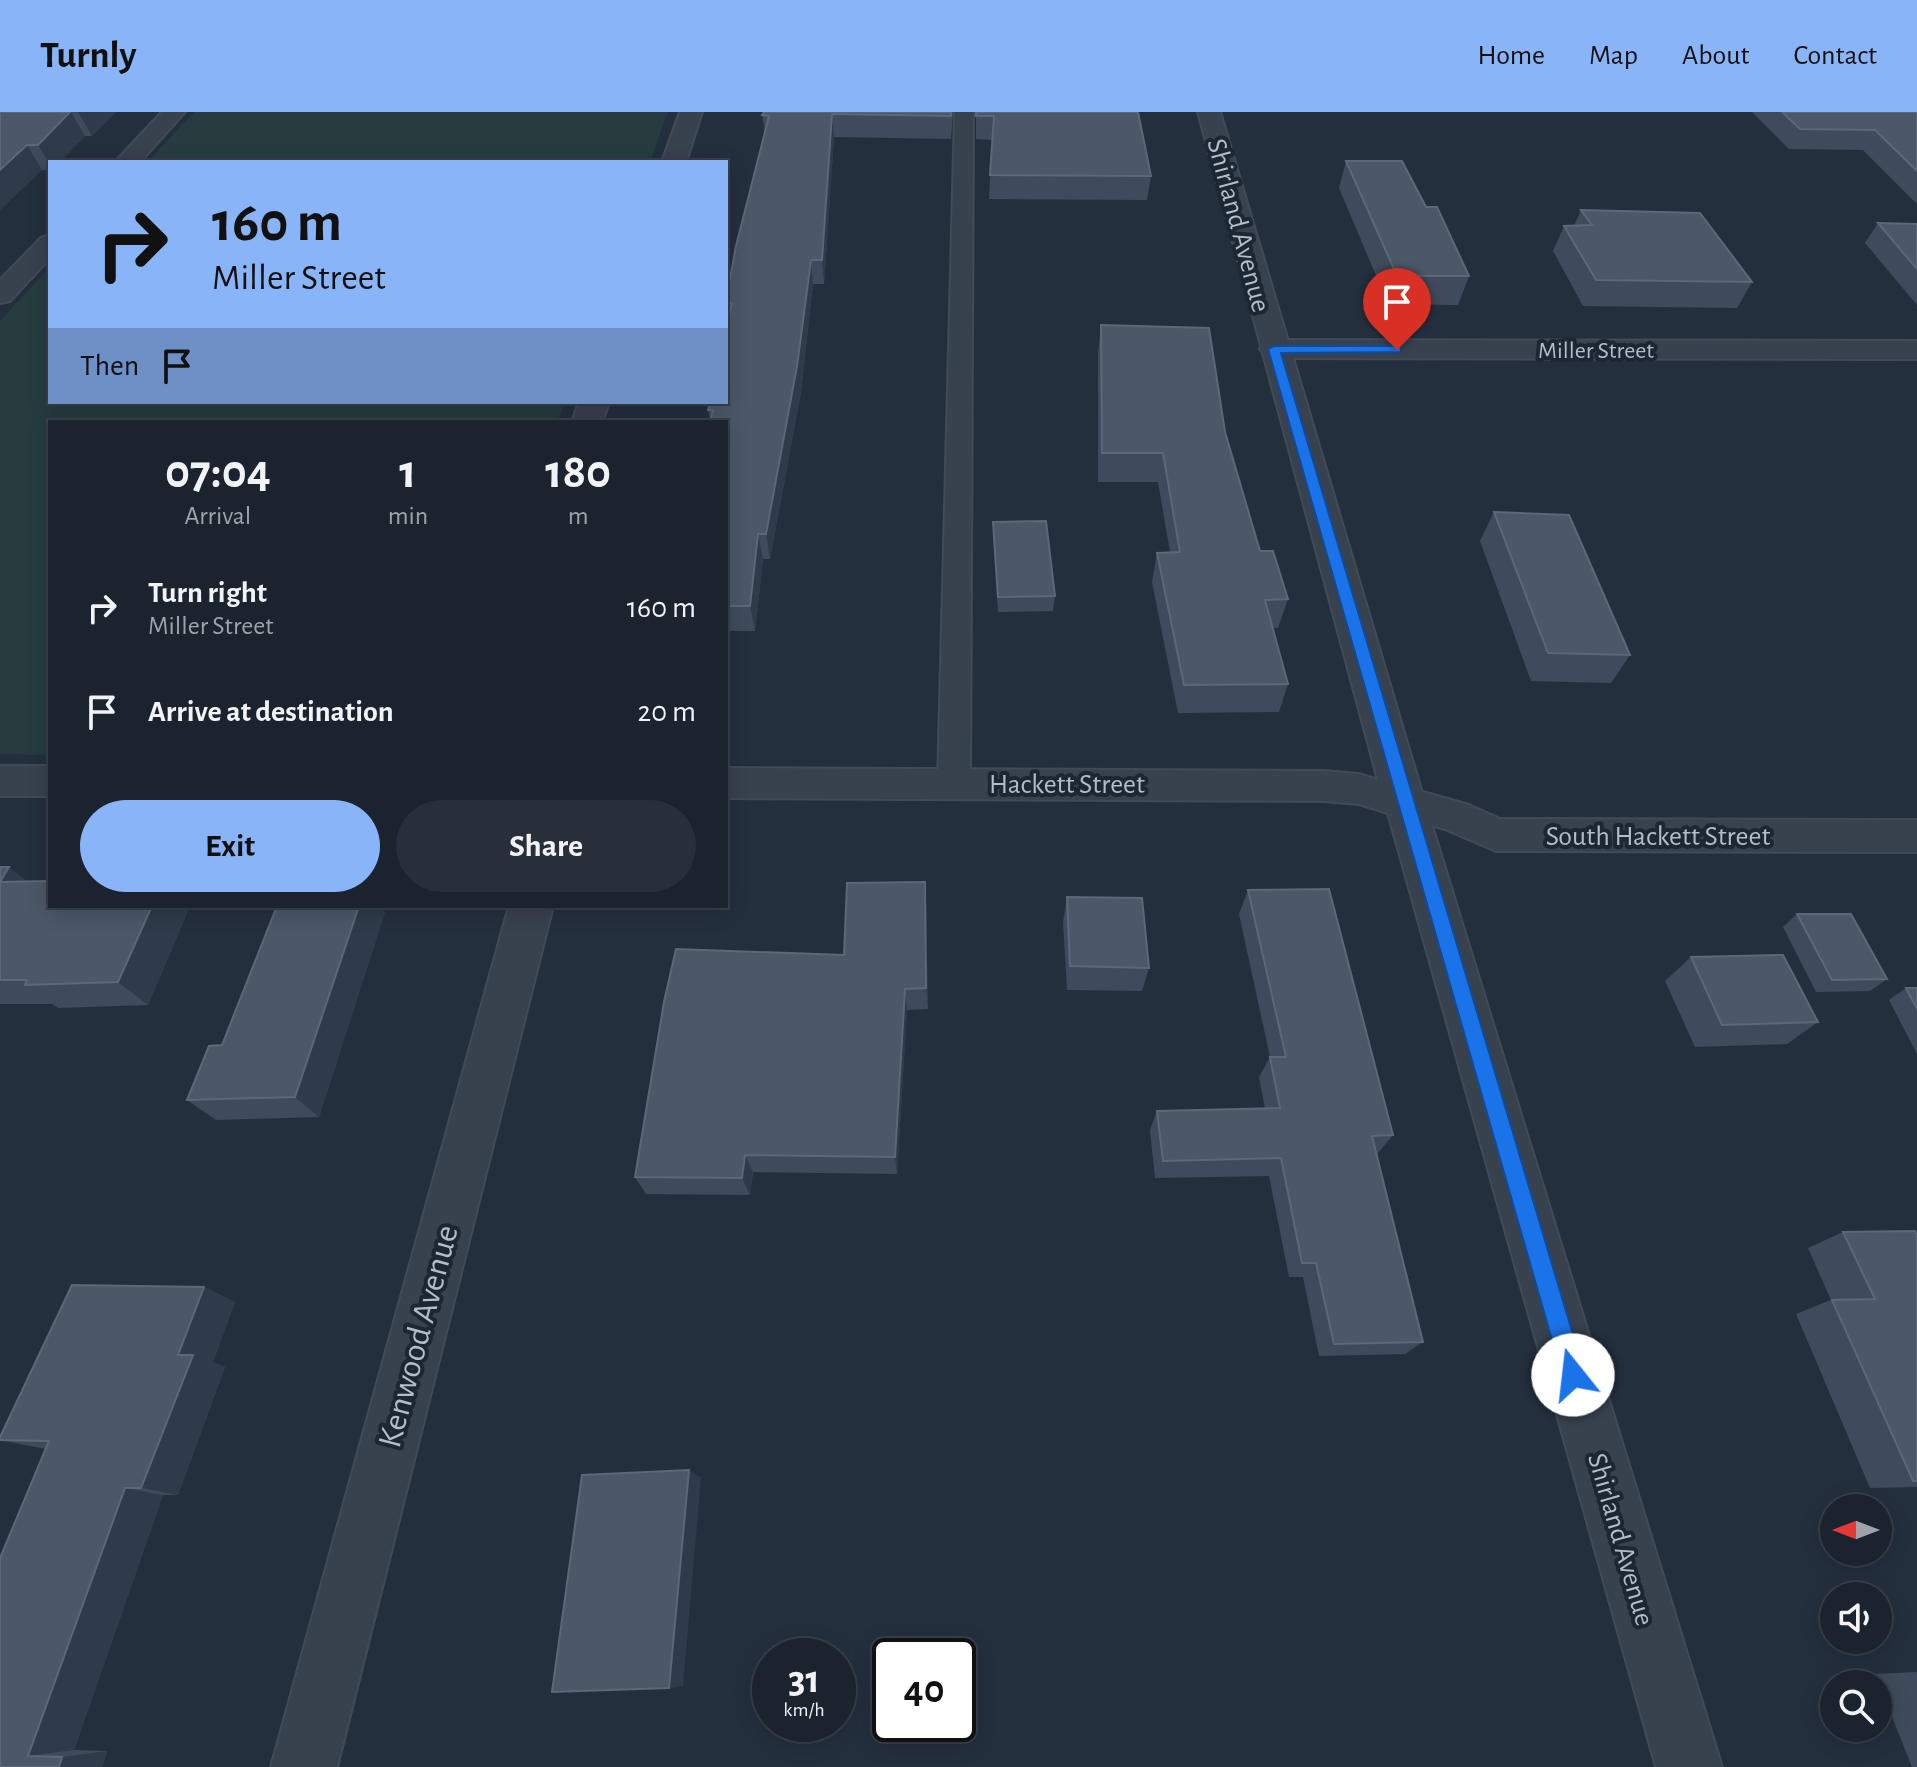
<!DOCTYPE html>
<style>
body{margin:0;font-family:"Alegreya Sans",sans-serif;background:#282f3a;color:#f1f3f6;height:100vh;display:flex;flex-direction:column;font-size:30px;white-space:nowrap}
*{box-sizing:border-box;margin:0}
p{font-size:26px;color:#a0a4aa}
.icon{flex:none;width:44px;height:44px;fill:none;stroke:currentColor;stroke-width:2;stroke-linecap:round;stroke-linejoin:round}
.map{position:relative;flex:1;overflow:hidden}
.details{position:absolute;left:48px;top:308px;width:680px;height:488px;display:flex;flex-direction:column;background:#1b232e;border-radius:0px;box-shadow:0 4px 20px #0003,0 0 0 2px #39404a}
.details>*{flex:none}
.top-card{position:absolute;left:48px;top:48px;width:680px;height:244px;border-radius:0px;box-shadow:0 4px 20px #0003,0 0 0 2px #39404a;background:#8ab4f8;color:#111;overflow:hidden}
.needle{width:52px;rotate:270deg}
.controls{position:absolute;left:1820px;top:1382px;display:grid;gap:16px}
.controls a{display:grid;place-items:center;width:72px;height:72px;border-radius:50%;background:#1b232e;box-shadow:0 4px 20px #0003,0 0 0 2px #39404a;font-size:40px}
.speed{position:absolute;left:752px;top:1526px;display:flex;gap:16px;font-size:40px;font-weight:700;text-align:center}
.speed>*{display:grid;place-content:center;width:104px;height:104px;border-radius:50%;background:#1b232e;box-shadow:0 4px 20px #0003,0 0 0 2px #39404a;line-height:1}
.speed small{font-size:20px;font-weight:400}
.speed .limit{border:4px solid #111;border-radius:12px;background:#fff;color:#111}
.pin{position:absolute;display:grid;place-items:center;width:68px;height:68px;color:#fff;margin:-82px -34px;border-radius:50% 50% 50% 0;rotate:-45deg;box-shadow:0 0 8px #0007}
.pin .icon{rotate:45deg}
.me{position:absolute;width:88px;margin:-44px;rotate:344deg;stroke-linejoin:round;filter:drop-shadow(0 0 6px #0008)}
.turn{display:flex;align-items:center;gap:28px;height:168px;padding:0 32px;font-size:36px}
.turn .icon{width:104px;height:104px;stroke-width:2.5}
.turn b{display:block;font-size:56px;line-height:68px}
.then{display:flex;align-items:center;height:76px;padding:0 32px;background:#0003;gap:16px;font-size:30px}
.eta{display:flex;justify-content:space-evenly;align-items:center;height:136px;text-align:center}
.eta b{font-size:48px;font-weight:700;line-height:56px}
.primary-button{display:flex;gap:16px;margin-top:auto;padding:16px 32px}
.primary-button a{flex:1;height:92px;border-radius:48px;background:#8ab4f8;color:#111;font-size:32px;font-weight:700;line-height:92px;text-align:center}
.primary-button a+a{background:#282f3a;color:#f1f3f6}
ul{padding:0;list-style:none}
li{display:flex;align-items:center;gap:24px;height:104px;padding:0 32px}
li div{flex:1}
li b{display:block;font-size:30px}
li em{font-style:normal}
header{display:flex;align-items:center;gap:48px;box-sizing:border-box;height:112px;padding:0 40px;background:#8ab4f8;color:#111}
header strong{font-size:38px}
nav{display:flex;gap:44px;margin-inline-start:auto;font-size:28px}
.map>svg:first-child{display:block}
</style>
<header>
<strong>Turnly</strong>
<nav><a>Home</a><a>Map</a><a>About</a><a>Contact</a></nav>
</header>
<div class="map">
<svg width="1917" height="1655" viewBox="0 0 1917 1655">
<rect width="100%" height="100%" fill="#242f3e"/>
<!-- green -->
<g fill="#263c3f">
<path d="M 194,0 L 668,0 L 650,50 L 147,50 Z"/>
<path d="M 50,155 L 50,290 L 565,290 L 557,310 L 50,310 L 50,643 L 0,642 L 0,209 Z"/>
</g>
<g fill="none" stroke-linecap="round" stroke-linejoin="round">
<defs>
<path id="service" d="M 955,0 L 973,0 L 970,671 L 966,680 L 954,683 L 942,680 L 938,671 Z"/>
<g id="minor">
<path d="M 162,0 L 185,0 L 140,50 L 115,50 Z"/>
<path d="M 680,0 L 702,0 L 686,50 L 662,50 Z"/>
<path d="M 50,123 L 50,146 L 10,189 L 0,191 L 0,168 L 41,126 Z"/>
<path d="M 1274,228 L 1917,229 L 1917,247 L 1274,246 L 1264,243 L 1260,237 L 1264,231 Z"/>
<path d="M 579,290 L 609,290 L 602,310 L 572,310 Z"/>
<path d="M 1405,675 L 1469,693 L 1500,707 L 1917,708 L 1917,740 L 1496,739 L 1445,717 L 1391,702 L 1385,691 L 1391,680 Z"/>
<path d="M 509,794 L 553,794 L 337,1655 L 271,1655 Z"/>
</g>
<g id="tertiary">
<path d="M 1198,0 L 1220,0 L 1425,691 L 1722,1655 L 1656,1655 L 1388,701 L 1359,692 L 1324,689 L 726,686 L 726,656 L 1324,659 L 1359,662 L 1378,668 Z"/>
<rect x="0" y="654" width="50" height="30"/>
</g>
</defs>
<!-- service casing -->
<use href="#service" stroke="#414a57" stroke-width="4"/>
<!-- minor casing -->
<use href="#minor" stroke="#414a57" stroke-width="4"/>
<!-- tertiary casing -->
<use href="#tertiary" stroke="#414a57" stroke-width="4"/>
<!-- service -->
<use href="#service" fill="#38414e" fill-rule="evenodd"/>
<!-- minor -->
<use href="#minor" fill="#38414e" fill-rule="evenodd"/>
<!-- tertiary -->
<use href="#tertiary" fill="#38414e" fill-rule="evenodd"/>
</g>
<!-- wall -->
<g fill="#3f4b5c">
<path d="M 0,0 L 116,0 L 92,24 L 85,24 L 60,50 L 50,50 L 50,58 L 42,58 Z"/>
<path d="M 953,0 L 951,27 L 834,25 L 824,172 L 813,172 L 801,280 L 770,447 L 763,447 L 755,519 L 726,519 L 726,310 L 710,308 L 708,298 L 728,207 L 726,188 L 765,20 L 762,3 Z"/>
<path d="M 976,0 L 1138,0 L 1151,64 L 1147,88 L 989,87 L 992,28 L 976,27 Z"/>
<path d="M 1752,0 L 1917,0 L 1917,92 L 1863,38 L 1789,37 Z"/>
<path d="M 1346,49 L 1426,95 L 1469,164 L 1458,193 L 1388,192 L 1339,76 Z"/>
<path d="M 1581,98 L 1752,170 L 1737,196 L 1583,194 L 1553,139 L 1564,114 L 1574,114 Z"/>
<path d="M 1878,111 L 1917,112 L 1917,193 L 1865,131 Z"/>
<path d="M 1101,213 L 1225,320 L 1260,439 L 1288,487 L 1278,516 L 1273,516 L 1288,572 L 1279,600 L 1178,601 L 1152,470 L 1157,441 L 1170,440 L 1158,370 L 1098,370 L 1098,242 Z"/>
<path d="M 1494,400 L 1630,543 L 1611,571 L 1531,569 L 1480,429 Z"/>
<path d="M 993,410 L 1055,484 L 1053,499 L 998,500 L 993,425 Z"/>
<path d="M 0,755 L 9,755 L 26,769 L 50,794 L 190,794 L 148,893 L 58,896 L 52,892 L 0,892 Z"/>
<path d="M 1248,778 L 1393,1023 L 1377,1042 L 1423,1230 L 1405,1242 L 1319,1244 L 1303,1165 L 1289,1165 L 1269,1064 L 1155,1066 L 1150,1018 L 1157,999 L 1265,997 L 1259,965 L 1270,945 L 1239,802 Z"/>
<path d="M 1067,785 L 1149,856 L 1142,879 L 1067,878 L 1063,810 Z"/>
<path d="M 926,792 L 928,897 L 907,898 L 897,1062 L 753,1060 L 750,1083 L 646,1082 L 635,1065 Z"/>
<path d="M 385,800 L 319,1005 L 216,1008 L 187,988 L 222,933 Z"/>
<path d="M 1797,802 L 1887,867 L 1870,879 L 1816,880 L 1783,815 Z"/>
<path d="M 1691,845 L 1818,910 L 1787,932 L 1695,935 L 1665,869 Z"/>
<path d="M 1906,876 L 1917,876 L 1917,942 L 1889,888 Z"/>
<path d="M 1843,1120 L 1917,1124 L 1917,1375 L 1870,1376 L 1796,1202 L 1831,1188 L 1808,1136 Z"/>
<path d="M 204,1175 L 235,1190 L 213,1250 L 225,1255 L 178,1383 L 163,1383 L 74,1638 L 107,1639 L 102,1655 L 0,1655 L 46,1337 L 0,1328 Z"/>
<path d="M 1917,1560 L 1917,1655 L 1912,1655 L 1875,1562 Z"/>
</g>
<!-- shaded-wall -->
<g fill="#2f3b4b">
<path d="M 71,0 L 85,24 L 60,50 L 50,50 L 50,53 L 38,33 Z"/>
<path d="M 78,0 L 116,0 L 92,24 Z"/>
<path d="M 832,2 L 834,25 L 824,172 L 822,148 Z"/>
<path d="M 27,33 L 42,58 L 0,98 L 0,58 Z"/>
<path d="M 811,148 L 813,172 L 801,280 L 770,447 L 766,422 Z"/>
<path d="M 758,422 L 763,447 L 755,519 L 750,494 Z"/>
<path d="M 9,755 L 40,781 L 0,770 Z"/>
<path d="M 925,770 L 926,792 L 928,897 L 926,876 Z"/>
<path d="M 152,794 L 190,794 L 148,893 L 118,870 Z"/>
<path d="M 359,794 L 380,794 L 385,800 L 319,1005 L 295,985 Z"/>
<path d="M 905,877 L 907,898 L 897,1062 L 895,1045 Z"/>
<path d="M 745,1043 L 753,1060 L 750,1083 L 742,1066 Z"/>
<path d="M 204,1175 L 235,1190 L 213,1250 L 225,1255 L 178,1383 L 141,1376 L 178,1243 Z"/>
<path d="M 689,1358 L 701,1366 L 683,1574 L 669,1576 Z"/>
<path d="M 125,1376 L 163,1383 L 74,1638 L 28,1644 Z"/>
<path d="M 107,1639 L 102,1655 L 59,1655 L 62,1645 Z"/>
</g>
<!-- building -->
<g fill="#4b5868" stroke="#5c6777" stroke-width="2">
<path d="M 0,0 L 70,0 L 38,33 L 27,33 L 0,58 Z"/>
<path d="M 764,0 L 951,0 L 951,4 L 832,2 L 822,148 L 811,148 L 797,254 L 766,422 L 758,422 L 750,494 L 726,494 L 726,310 L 710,310 L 713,298 L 708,298 L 710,290 L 726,290 L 726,217 L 732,191 L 726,191 L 726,188 L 736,134 L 769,4 L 762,3 Z"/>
<path d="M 976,0 L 1138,0 L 1151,64 L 990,63 L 994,4 L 976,4 Z"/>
<path d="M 1782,0 L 1917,0 L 1917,59 L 1875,18 L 1800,17 Z"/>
<path d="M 1346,49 L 1402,49 L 1426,95 L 1437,95 L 1469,164 L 1397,164 Z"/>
<path d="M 1581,98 L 1700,101 L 1752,170 L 1596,168 L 1564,114 L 1592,113 Z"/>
<path d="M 1878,111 L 1917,112 L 1917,157 Z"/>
<path d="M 1101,213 L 1209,216 L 1225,320 L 1260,439 L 1273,439 L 1288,487 L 1265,488 L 1288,572 L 1184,573 L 1157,441 L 1180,440 L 1163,341 L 1102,341 Z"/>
<path d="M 1494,400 L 1569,403 L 1630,543 L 1548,541 Z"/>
<path d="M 1046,409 L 1055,484 L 998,485 L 993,410 Z"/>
<path d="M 0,755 L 9,755 L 0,770 L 50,769 L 50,794 L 152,794 L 118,870 L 25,873 L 27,868 L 0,868 Z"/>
<path d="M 925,770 L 926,876 L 905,877 L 895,1045 L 745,1043 L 742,1066 L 635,1065 L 664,890 L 676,837 L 844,843 L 847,771 Z"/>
<path d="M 1329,777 L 1393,1023 L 1372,1024 L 1423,1230 L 1334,1232 L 1316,1151 L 1302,1151 L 1281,1046 L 1163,1049 L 1157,999 L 1280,996 L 1270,945 L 1286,945 L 1248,778 Z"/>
<path d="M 1067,785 L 1142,786 L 1149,856 L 1070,854 Z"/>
<path d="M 277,794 L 359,794 L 295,985 L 187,988 L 209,934 L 222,933 Z"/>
<path d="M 1797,802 L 1851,802 L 1887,867 L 1832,868 Z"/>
<path d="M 1783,843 L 1818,910 L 1722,913 L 1691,845 Z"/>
<path d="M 1906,876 L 1917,876 L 1917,897 Z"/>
<path d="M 1915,1119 L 1917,1124 L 1917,1369 L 1913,1369 L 1832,1188 L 1875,1187 L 1843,1120 Z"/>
<path d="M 72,1173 L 204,1175 L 178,1243 L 193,1243 L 141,1376 L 125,1376 L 28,1644 L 62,1645 L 59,1655 L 0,1655 L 0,1446 L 49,1329 L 0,1328 L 0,1325 Z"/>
<path d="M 689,1358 L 669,1576 L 552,1580 L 582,1363 Z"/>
</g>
<!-- route -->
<path fill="#1a73e8" stroke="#114b97" stroke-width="2" d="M 1397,234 L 1401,235 L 1401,240 L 1281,241 L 1585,1263 L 1582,1272 L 1573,1275 L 1565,1272 L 1562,1263 L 1268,237 L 1274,234 Z"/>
<g text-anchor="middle" stroke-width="8" stroke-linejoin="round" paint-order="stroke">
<!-- far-street labels -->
<g font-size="24" fill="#b4bcc9" stroke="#1d2633">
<text x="1596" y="246">Miller Street</text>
</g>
<!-- street labels -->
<g font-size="28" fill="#b4bcc9" stroke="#1d2633">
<text transform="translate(1240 113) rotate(75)" y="10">Shirland Avenue</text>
<text x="1067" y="681">Hackett Street</text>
<text x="1658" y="733">South Hackett Street</text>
<text transform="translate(1622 1427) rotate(74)" y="10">Shirland Avenue</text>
</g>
<!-- near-street labels -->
<g font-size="34" fill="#b4bcc9" stroke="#1d2633">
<text transform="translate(417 1224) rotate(-75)" y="12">Kenwood Avenue</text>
</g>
</g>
</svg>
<div class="controls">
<a><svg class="needle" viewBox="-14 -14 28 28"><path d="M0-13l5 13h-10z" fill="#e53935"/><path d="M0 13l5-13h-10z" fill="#a0a4aa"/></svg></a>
<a><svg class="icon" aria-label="sound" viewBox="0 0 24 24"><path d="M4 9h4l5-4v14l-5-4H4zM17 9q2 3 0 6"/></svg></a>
<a><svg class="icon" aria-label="search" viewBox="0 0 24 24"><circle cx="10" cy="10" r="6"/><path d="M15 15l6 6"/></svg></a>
</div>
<div class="speed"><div>31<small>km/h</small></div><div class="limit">40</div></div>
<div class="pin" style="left:1397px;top:238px;background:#d93025"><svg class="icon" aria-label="arrive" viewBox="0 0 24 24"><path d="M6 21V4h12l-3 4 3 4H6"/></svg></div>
<svg class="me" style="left:1573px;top:1263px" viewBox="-20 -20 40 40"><circle r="19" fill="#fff"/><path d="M0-13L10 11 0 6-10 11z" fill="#1a73e8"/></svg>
<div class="top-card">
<div class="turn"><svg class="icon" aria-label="right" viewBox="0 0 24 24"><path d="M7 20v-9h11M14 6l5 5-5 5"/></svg><div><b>160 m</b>Miller Street</div></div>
<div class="then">Then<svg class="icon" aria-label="arrive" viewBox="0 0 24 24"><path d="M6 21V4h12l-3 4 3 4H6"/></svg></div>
</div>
<section class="details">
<div class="eta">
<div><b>07:04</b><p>Arrival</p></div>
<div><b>1</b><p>min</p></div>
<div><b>180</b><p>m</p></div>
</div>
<ul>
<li><svg class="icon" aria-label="right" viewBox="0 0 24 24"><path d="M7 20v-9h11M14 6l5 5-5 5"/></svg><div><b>Turn right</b><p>Miller Street</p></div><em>160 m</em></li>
<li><svg class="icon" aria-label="arrive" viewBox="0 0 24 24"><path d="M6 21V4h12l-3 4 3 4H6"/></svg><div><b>Arrive at destination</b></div><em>20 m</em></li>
</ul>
<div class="primary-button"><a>Exit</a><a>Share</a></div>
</section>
</div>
